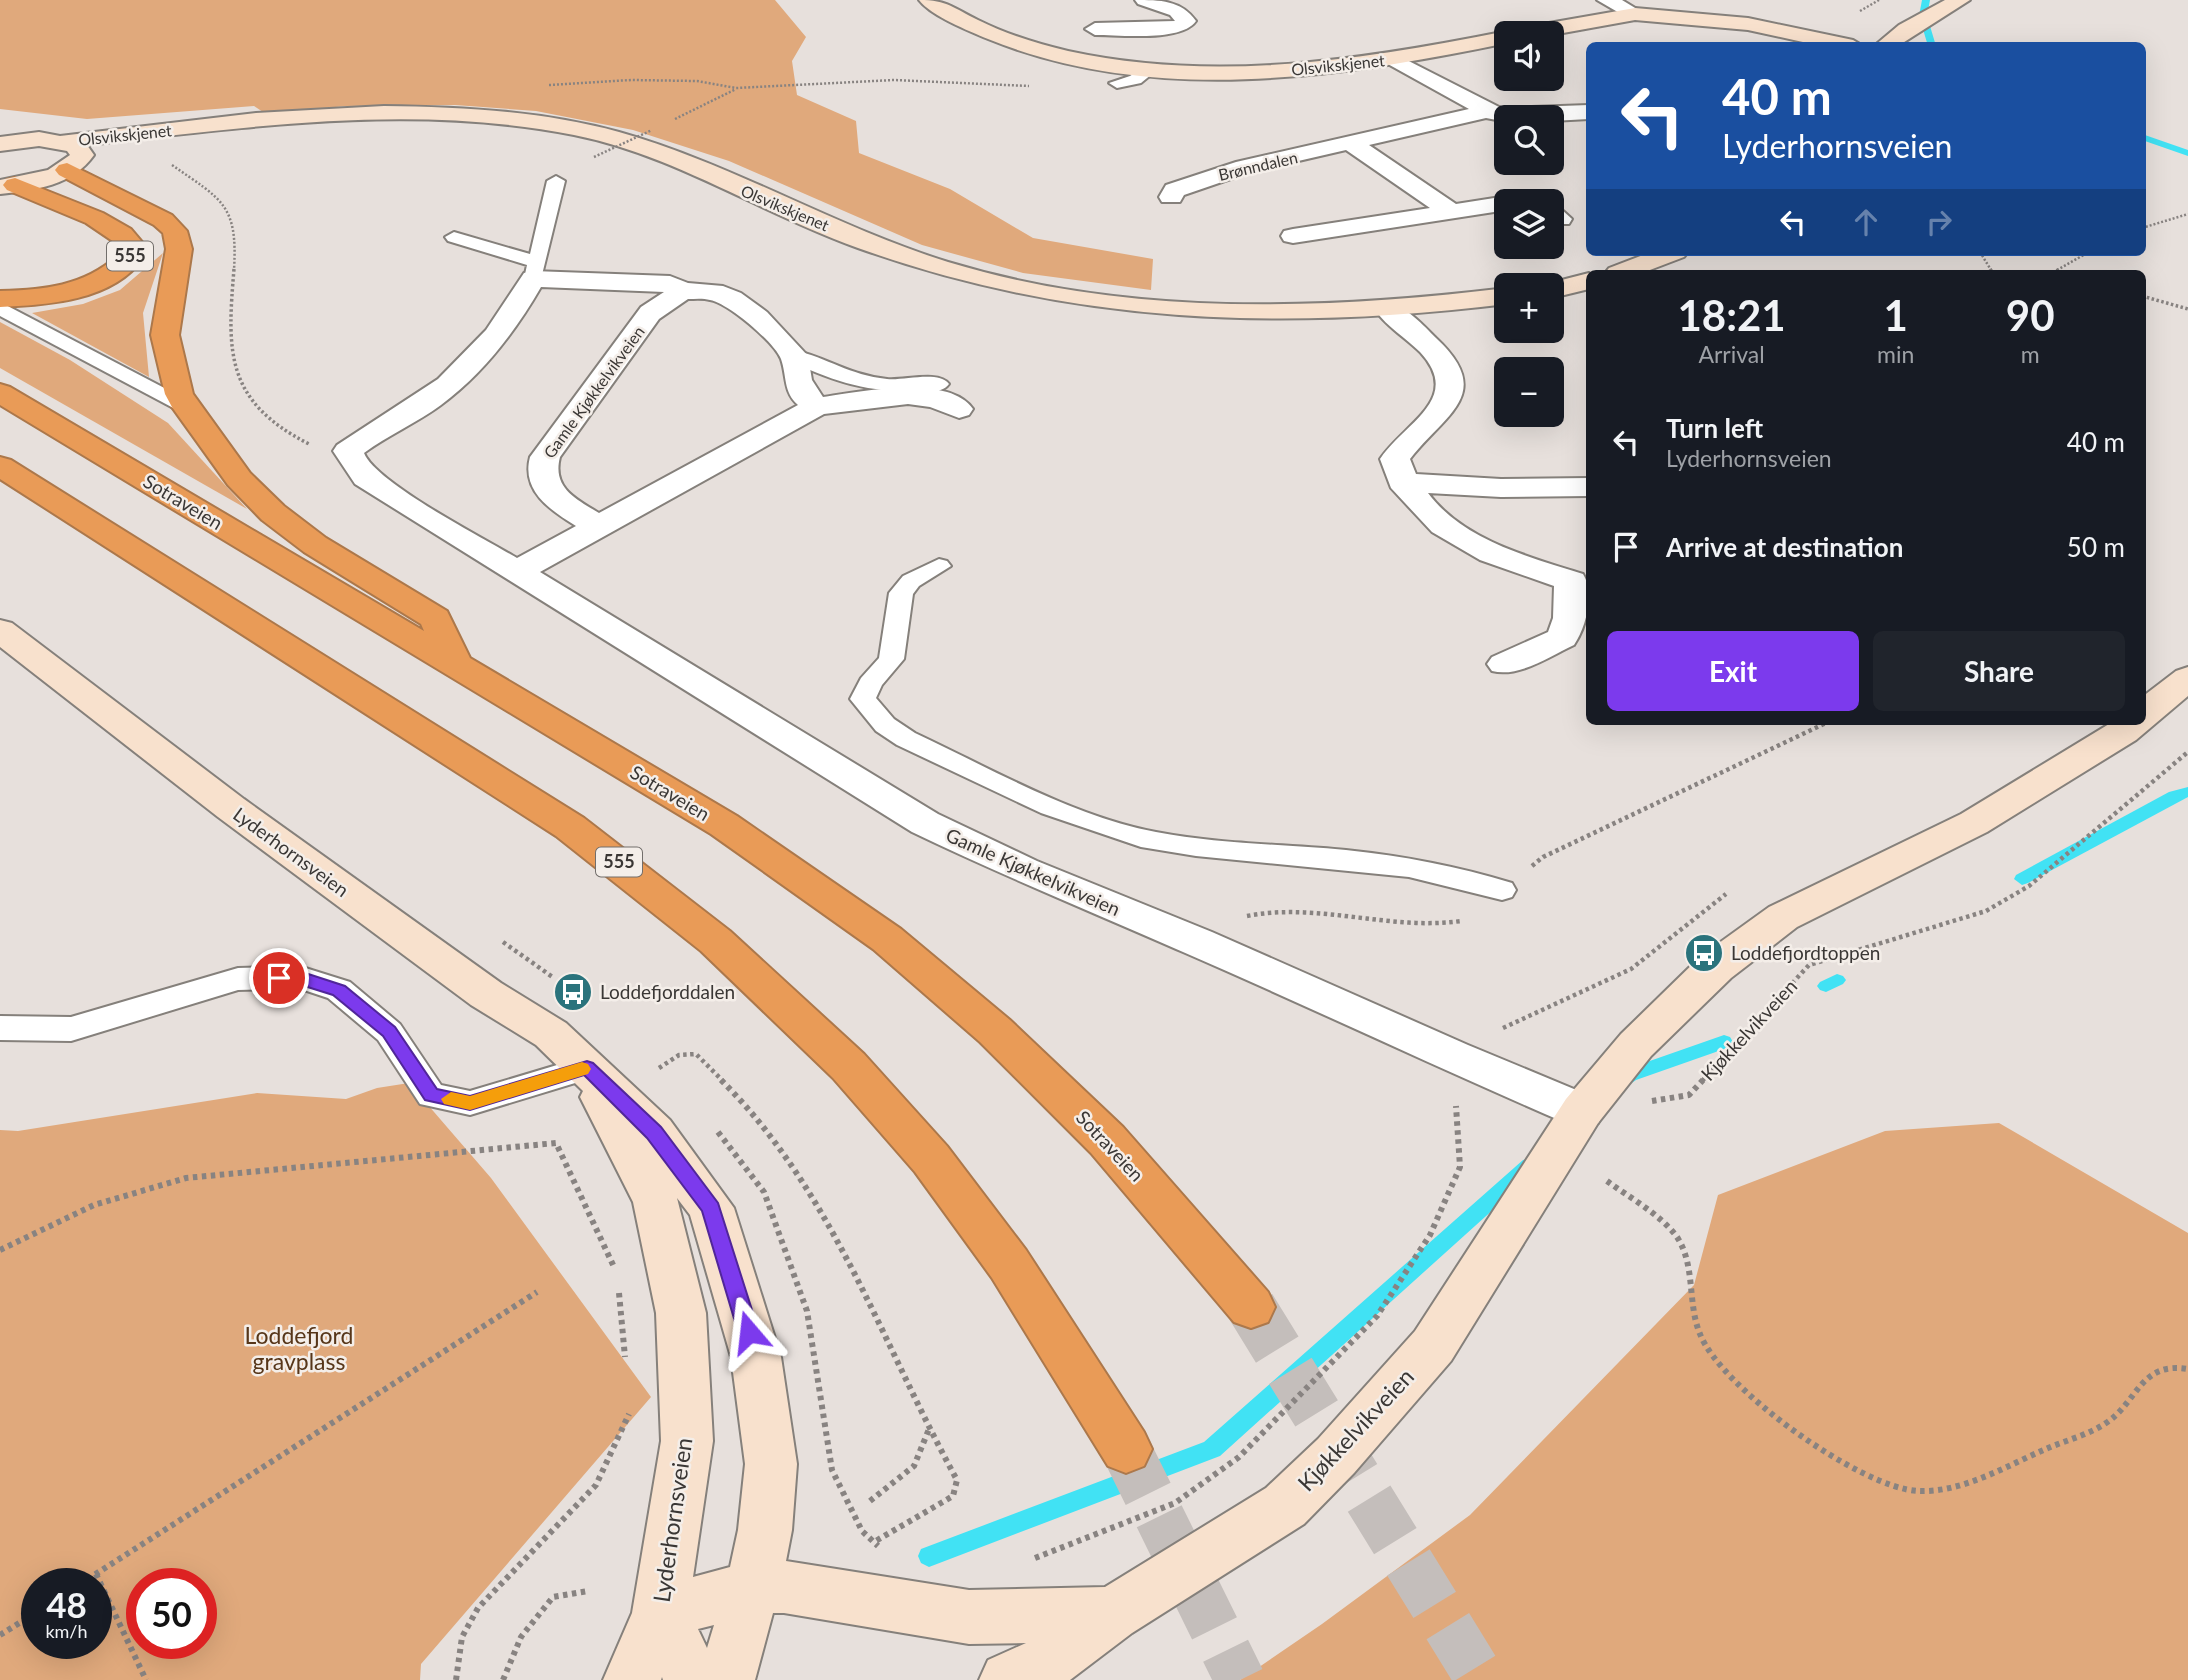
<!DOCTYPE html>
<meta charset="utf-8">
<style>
body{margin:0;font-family:Lato,sans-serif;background:#20242c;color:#f1f3f6;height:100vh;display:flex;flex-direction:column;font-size:26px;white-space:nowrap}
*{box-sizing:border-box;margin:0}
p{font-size:23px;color:#9ea1a6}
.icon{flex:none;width:38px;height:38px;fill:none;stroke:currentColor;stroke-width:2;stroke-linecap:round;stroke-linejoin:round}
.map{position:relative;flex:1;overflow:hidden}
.drawer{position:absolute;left:1586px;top:270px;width:560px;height:455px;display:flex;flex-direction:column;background:#171b24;border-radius:10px;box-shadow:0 7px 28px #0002}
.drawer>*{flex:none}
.banner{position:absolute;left:1586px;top:42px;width:560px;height:214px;border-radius:10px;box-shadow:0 7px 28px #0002;background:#1a4fa0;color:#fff;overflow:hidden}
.fabs{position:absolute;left:1494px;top:21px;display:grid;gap:14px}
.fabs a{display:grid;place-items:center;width:70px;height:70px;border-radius:10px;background:#171b24;box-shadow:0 7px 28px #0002;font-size:35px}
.speed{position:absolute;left:21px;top:1568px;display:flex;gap:14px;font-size:35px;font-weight:700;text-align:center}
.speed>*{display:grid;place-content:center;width:91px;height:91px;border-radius:50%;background:#171b24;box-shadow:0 7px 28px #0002;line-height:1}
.speed small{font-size:18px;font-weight:400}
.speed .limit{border:10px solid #d22;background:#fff;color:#111}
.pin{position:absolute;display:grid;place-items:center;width:60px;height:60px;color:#fff;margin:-30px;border:4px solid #fff;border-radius:50%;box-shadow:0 2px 7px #0007}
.me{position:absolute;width:77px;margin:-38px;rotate:343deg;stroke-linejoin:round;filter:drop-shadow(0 0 5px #0008)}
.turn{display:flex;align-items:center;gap:24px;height:147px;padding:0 21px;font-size:32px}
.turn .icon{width:91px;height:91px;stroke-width:2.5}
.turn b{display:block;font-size:49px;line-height:60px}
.lanes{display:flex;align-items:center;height:66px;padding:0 21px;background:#0003;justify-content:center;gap:35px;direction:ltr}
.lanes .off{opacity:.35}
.eta{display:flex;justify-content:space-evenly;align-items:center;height:119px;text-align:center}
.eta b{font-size:42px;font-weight:700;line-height:49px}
.primary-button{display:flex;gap:14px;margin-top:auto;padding:14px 21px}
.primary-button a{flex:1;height:80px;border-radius:10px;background:#7c3aed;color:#fff;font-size:28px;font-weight:700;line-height:80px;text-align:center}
.primary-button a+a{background:#20242c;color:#f1f3f6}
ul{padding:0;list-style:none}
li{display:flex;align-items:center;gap:21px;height:105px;padding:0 21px}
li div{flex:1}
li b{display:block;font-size:26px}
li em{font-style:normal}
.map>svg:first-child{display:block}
</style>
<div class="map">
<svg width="2188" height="1680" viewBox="0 0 2188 1680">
<rect width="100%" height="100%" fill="#e7e0dc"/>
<!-- green -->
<g fill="#e0a97c" fill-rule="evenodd">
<path d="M 0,0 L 775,0 L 806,37 L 792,61 L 797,95 L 856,121 L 859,153 L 950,189 L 1033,238 L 1153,259 L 1151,290 L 1023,273 L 922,245 L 729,161 L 633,130 L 536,111 L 455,105 L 346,106 L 266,114 L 254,106 L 87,119 L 0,109 Z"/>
<path d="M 163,253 L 143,313 L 149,377 L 32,313 L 83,304 L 120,290 Z"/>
<path d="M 0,322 L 70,360 L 168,423 L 247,509 L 0,368 Z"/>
<path d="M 409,1083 L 491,1178 L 651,1397 L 421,1664 L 420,1680 L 0,1680 L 0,1130 L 18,1131 L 257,1093 L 346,1099 L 377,1088 ZM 37,1584 L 96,1584 L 96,1643 L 37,1643 ZM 142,1584 L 201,1584 L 201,1643 L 142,1643 Z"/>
<path d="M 1999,1123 L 2188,1233 L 2188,1680 L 1240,1680 L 1322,1624 L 1470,1515 L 1694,1285 L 1718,1195 L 1885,1131 Z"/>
</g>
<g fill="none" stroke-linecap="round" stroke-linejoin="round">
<!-- stream -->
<g fill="#41e2f4" fill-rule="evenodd">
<path d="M 1922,0 L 1930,0 L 1927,16 L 1936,46 L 1928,46 L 1919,16 Z"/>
<path d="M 2142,134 L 2188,150 L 2188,156 L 2142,140 Z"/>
<path d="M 2188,787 L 2188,797 L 2028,883 L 2022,885 L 2014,879 L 2016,875 L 2169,792 Z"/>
<path d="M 1837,974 L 1843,976 L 1846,980 L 1843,984 L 1826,992 L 1820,990 L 1817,986 L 1820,982 Z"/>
<path d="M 1724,1035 L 1730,1037 L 1733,1042 L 1730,1047 L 1636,1080 L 1620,1091 L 1614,1089 L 1611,1084 L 1624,1070 Z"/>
<path d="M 1530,1158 L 1537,1160 L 1539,1165 L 1537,1170 L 1220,1456 L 929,1567 L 921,1563 L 918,1556 L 921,1549 L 1204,1442 L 1523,1160 Z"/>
</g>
<!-- motorway-tunnel -->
<g stroke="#c4bebb" stroke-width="50" stroke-dasharray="50 25" stroke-linecap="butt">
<path d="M 1251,1307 L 1481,1680"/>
<path d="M 1126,1449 L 1240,1680"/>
</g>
<defs>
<g id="service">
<path d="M 1150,64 L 1158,69 L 1141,83 L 1117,88 L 1109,83 L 1130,76 Z"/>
<path d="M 556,176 L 565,181 L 540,283 L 526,283 L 524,279 L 527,265 L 448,241 L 445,237 L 454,232 L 530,254 L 547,181 Z"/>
<path d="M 0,302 L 193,403 L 196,407 L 186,413 L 179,411 L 0,316 Z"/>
<path d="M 794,350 C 828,358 849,375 887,379 C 903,381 939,370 949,384 C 943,393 929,391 919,391 C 867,393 833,381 787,360 L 784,356 Z"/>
<path d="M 939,559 L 947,561 L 951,566 L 919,586 L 913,594 L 904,659 L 882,685 L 876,698 L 894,719 L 915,733 C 992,769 1072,816 1156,832 C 1218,844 1283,844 1346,850 C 1403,856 1457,866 1512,883 L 1516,890 L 1512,897 L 1502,900 L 1409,877 L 1196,856 L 1141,847 L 1041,813 L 897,745 L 876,731 L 850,699 L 861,678 L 879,658 L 889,593 L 903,576 Z"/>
<path d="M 299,966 L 350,982 L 400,1024 L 441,1085 L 470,1091 L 587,1056 L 598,1060 L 603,1068 L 598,1076 L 470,1115 L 420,1104 L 378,1040 L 328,998 L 298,988 L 238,990 L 71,1041 L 0,1040 L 0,1016 L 71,1017 L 238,968 Z"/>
</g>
<g id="minor">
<path d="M 1135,0 C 1160,0 1181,0 1196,21 C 1182,42 1120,35 1095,35 L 1085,29 L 1095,23 L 1175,21 L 1170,15 L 1138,4 Z"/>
<path d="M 1597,0 L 1622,0 L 1645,14 L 1642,18 L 1628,18 Z"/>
<path d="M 1393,53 L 1501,108 L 1589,105 L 1589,119 L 1552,121 L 1552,117 L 1507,117 L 1507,122 L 1486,118 L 1369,145 L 1456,204 L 1507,196 L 1516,198 L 1518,201 L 1507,201 L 1507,210 L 1293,243 L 1284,241 L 1281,236 L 1284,231 L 1293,229 L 1430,208 L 1346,150 L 1251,172 L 1184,195 L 1180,202 L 1162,202 L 1159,197 L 1166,185 L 1236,162 L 1469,109 L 1386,63 L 1382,59 L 1386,55 Z"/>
<path d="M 1552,207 L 1561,209 L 1572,219 L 1569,224 L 1552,224 Z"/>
<path d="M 533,271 L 670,276 L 688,283 L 723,286 L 741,293 L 767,312 L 808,356 L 812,380 L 823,397 C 860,392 948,373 973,409 L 969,415 L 959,418 L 930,407 L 908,404 L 824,414 L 540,572 L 938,814 L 1037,861 L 1212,932 L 1468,1045 L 1598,1099 L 1604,1111 L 1598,1123 L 1582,1128 L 1566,1123 C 1438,1068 1312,1008 1183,952 C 1092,912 1001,875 912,832 L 355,484 L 333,451 L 337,445 L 438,379 L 486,330 L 524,273 ZM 541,287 L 664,292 L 641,307 L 530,457 C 521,491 550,510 576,526 L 517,558 C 485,539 376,483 364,453 C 388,435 417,423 441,405 C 483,374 515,332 541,287 ZM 688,299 C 695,299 703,298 710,300 C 728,303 774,342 781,359 C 787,376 783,392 798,405 L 599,513 C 576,499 552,488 560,457 L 659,319 Z"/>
<path d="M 1389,303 C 1407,307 1423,325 1436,338 C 1496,394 1445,414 1410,459 L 1416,474 L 1501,479 L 1589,478 L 1589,496 L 1501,497 L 1428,493 C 1463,540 1529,557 1583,574 C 1595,593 1586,628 1574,645 C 1550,656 1519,678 1492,671 L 1487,664 L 1492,657 L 1548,632 L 1553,618 L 1554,586 L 1480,560 L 1432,532 L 1391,488 L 1380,459 C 1404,423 1464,399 1420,352 C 1406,338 1387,327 1376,311 L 1380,305 Z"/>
</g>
<g id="secondary">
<path d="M 919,0 C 948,0 953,8 978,20 C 1006,34 1038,44 1068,51 C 1214,83 1363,60 1507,31 L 1515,33 L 1507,33 L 1507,43 C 1338,78 1153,106 988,39 C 969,31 931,16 919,0 Z"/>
<path d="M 1945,0 L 1970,0 L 1898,46 L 1874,46 L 1899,25 Z"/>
<path d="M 1635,8 L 1748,18 L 1853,40 L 1863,46 L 1821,46 L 1748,30 L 1635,20 L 1552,35 L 1516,33 L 1526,27 Z"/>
<path d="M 384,106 C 463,107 542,111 619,132 C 733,164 835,227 948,262 C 1129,317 1322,310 1507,288 L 1507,304 C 1282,331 1073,325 858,248 C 762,214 675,155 574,135 C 413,103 248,127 87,145 L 94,155 C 72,186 35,190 0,194 L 0,180 L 48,170 L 70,155 L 67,151 L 39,146 L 0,151 L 0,137 L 39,132 L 60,136 L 256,113 Z"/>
<path d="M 1651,252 L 1688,252 L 1684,257 L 1642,273 L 1605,273 L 1609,268 Z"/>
<path d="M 1589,273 L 1589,289 L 1552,298 L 1552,285 L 1542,285 Z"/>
<path d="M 0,620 L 12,623 L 244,799 L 501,983 L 566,1023 L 670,1120 L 734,1208 L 781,1357 L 797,1464 L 792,1530 L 786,1561 L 969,1590 L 1105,1587 L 1266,1488 L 1318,1439 L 1415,1331 L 1566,1099 L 1621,1034 L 1701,956 L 1769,907 L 1961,814 L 2114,721 L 2142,721 L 2142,697 L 2176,671 L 2188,667 L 2188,696 L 2136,740 L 1987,832 L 1797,927 L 1731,978 L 1651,1056 L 1598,1123 L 1451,1361 L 1354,1473 L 1304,1524 L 1132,1633 L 1070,1680 L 979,1680 L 988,1660 L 1026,1643 L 969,1644 L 784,1613 L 773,1613 L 755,1680 L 663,1680 L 662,1677 L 661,1680 L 603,1680 L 632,1613 L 661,1441 L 656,1313 L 633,1202 L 580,1097 L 583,1091 L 536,1045 L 471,1005 L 218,817 L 0,647 ZM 677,1198 L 690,1215 L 731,1357 L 745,1464 L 738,1530 L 730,1567 L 693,1577 L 713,1441 L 706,1313 ZM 714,1625 L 707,1648 L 698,1629 Z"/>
</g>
<g id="motorway">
<path d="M 67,163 L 172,215 L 187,231 L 192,249 L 179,335 L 193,394 L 250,473 L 284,506 L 326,538 L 447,611 L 470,658 L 737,816 L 901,929 L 1010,1020 L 1123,1127 L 1268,1292 L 1275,1307 L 1268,1322 L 1251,1328 L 1234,1322 L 1091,1153 L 980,1042 L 873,949 L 711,834 L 0,405 L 0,384 L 10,387 L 424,631 L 421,624 L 304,552 L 262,520 L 228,485 L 172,407 L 165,394 L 151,335 L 166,249 L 163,233 L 154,225 L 59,175 L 55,170 L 59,165 Z"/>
<path d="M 15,178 L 103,213 L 131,229 L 142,242 L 143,258 C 113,301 47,305 0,307 L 0,291 C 43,290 84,286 117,256 L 117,244 L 86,223 L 7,190 L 3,185 L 7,180 Z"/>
<path d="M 0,457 L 11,460 L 584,818 L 730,931 L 864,1054 L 947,1146 L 1026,1250 L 1144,1432 L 1152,1449 L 1144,1466 L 1126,1473 L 1108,1466 L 992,1278 L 915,1172 L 833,1078 L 701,951 L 556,836 L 0,479 Z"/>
</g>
</defs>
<!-- service casing -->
<use href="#service" stroke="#85807b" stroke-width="4"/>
<!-- minor casing -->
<use href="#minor" stroke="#85807b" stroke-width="4"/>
<!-- secondary casing -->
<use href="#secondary" stroke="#85807b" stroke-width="4"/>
<!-- motorway casing -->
<use href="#motorway" stroke="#ac784b" stroke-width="4"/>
<!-- path-far3 -->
<g stroke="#888381" stroke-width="2.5" stroke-dasharray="2 2" stroke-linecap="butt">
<path d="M 1860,11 L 1879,0"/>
<path d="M 549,85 L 631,80 L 697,81 L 736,88 L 894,80 L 1029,86"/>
<path d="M 675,119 L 736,89"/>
<path d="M 172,165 C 222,200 238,204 234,270"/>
<path d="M 2142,228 L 2188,214"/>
<path d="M 1980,252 L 1991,270"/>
<path d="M 2057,270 L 2089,252"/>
</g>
<!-- path-far2 -->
<g stroke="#888381" stroke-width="3.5" stroke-dasharray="2.5 2.5" stroke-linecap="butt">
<path d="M 234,269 C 227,352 225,401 309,444"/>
<path d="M 1990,269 L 1993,273"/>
<path d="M 2052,273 L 2060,269"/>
<path d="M 2142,296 L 2188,309"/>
</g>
<!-- path-far1 -->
<g stroke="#888381" stroke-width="4.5" stroke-dasharray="3.5 3.5" stroke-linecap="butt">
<path d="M 1532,866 L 1543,857 L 1830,721"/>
<path d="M 1247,916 C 1319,902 1389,931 1461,921"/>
<path d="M 503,942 L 554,978"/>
<path d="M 1503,1028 L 1631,969 L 1726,894"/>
<path d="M 659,1068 L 679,1055 L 696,1054 L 723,1081"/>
<path d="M 1702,1081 L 1809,965 L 1986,911 L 2029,886 L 2188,752"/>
</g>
<!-- path -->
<g stroke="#888381" stroke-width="6" stroke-dasharray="4.5 4.5" stroke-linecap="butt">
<path d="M 721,1080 C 833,1191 882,1344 957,1480 L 953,1496 L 874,1542"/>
<path d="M 1652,1101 L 1689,1095 L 1703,1080"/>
<path d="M 718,1132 L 764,1192 L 807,1311 L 832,1470 L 862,1531 L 878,1546"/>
<path d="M 1607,1181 C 1630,1198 1660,1214 1677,1237 C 1696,1266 1687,1303 1700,1334 C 1721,1388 1860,1488 1918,1491 C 1963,1493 2008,1465 2048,1448 C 2067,1440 2088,1435 2106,1423 C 2138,1402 2140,1361 2188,1369"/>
<path d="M 0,1250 L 94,1205 L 186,1178 L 556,1143 L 614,1267"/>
<path d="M 619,1293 L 625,1357"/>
<path d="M 870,1501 L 914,1466 L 929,1429"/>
<path d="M 1035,1558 L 1175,1503 L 1239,1457 L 1377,1316 L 1430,1235 L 1460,1167 L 1456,1106"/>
<path d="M 96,1574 L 146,1680"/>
<path d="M 80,1584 L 537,1292"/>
<path d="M 0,1635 L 37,1612"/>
<path d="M 456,1680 L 462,1637 L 478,1608 L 596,1485 L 629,1414"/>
<path d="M 503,1680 L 521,1637 L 553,1597 L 588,1591"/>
</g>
<!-- service -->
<use href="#service" fill="#fff" fill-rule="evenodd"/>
<!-- minor -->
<use href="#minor" fill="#fff" fill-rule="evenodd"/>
<!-- secondary -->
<use href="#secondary" fill="#f8e1cd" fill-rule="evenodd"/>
<!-- motorway -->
<use href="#motorway" fill="#e99b57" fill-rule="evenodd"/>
<!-- path-bridge -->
<path stroke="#888381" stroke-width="2.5" stroke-dasharray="2 2" stroke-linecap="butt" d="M 594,157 L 652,130"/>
</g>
<!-- route -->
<path fill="#7c3aed" stroke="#51269a" stroke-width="2" d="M 299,971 L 345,986 L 395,1027 L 437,1089 L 470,1096 L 587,1061 L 593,1063 L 661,1127 L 718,1203 L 759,1332 L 756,1338 L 749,1341 L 741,1338 L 738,1332 L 702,1211 L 647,1138 L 584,1075 L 470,1110 L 425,1100 L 383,1036 L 333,995 L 298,984 L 279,984 L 270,978 L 279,972 Z"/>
<!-- slow -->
<path fill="#f59e0b" d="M 582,1062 L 588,1064 L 591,1069 L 588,1074 L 470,1110 L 444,1104 L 441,1099 L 451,1092 L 470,1096 Z"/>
<!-- icons -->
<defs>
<symbol id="bus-disc" viewBox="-11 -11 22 22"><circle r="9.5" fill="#2a737c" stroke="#f4eee9"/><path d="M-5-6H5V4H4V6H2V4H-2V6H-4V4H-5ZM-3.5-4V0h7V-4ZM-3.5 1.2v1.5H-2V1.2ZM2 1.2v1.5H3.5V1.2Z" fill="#fff"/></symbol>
</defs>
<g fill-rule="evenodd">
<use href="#bus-disc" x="1682" y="931" width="44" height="44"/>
<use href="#bus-disc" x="551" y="970" width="44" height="44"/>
</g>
<g text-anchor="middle" stroke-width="5" stroke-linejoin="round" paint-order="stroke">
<!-- far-street labels -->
<g font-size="16" fill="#3a3735" stroke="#f4eee9">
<text transform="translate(1338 65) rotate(-6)" y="6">Olsvikskjenet</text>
<text transform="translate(125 135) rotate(-6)" y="6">Olsvikskjenet</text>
<text transform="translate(1258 166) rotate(-13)" y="6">Brønndalen</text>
<text transform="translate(785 208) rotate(23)" y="6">Olsvikskjenet</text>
<text transform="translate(594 392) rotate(-54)" y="6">Gamle Kjøkkelvikveien</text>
</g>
<!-- shield labels -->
<g fill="#f4eee9" stroke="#726e6b" stroke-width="2">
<rect x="107" y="241.5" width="46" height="29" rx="5"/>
<rect x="596" y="847.5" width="46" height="29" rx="5"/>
</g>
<g font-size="18" font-weight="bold" fill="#3a3735">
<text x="130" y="262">555</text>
<text x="619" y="868">555</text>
</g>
<!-- street labels -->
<g font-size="19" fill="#3a3735" stroke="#f4eee9">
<text transform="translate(183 502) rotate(31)" y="7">Sotraveien</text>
<text transform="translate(670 793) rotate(31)" y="7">Sotraveien</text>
<text transform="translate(291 852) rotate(36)" y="7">Lyderhornsveien</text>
<text transform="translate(1033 872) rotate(24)" y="7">Gamle Kjøkkelvikveien</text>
<text transform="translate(1749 1030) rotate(-47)" y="7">Kjøkkelvikveien</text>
<text transform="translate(1110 1146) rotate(47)" y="7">Sotraveien</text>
</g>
<!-- poi labels -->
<g font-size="19" fill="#3a3735" stroke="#f4eee9" text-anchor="start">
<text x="1731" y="960">Loddefjordtoppen</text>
<text x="600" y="999">Loddefjorddalen</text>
</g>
<!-- near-park labels -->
<g font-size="23" fill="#573619" stroke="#f4eee9">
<text x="299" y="1344">Loddefjord<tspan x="299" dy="26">gravplass</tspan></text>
</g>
<!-- near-street labels -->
<g font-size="23" fill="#3a3735" stroke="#f4eee9">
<text transform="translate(1356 1430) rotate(-47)" y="8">Kjøkkelvikveien</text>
<text transform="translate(673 1520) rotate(-82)" y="8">Lyderhornsveien</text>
</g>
</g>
</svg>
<div class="fabs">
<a><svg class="icon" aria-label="sound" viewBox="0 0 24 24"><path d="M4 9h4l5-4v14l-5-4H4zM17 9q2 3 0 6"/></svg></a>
<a><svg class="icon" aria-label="search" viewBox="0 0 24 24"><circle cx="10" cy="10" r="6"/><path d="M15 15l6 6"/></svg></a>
<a><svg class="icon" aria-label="layers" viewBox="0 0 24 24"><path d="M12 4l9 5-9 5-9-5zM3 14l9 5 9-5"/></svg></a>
<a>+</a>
<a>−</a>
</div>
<div class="speed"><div>48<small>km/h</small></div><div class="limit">50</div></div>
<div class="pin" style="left:279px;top:978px;background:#d93025"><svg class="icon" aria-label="arrive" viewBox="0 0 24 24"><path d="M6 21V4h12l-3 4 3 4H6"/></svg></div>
<svg class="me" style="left:749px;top:1332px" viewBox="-20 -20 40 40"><path d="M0-17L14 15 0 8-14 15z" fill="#7c3aed" stroke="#fff" stroke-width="4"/></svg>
<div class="banner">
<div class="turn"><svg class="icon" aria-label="left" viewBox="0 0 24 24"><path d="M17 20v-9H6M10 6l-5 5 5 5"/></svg><div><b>40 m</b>Lyderhornsveien</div></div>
<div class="lanes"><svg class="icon" aria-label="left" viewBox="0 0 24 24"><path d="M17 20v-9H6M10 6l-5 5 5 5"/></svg><svg class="icon off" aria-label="ahead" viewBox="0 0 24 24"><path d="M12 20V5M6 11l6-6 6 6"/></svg><svg class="icon off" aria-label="right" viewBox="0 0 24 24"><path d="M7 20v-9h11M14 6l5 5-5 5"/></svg></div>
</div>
<section class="drawer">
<div class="eta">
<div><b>18:21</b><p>Arrival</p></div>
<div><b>1</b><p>min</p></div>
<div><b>90</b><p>m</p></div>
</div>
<ul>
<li><svg class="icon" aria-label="left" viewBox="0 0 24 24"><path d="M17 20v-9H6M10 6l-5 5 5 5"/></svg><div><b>Turn left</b><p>Lyderhornsveien</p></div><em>40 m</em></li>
<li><svg class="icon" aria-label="arrive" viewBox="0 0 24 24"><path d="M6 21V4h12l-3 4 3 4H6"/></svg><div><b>Arrive at destination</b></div><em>50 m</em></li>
</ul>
<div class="primary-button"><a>Exit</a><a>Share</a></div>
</section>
</div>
